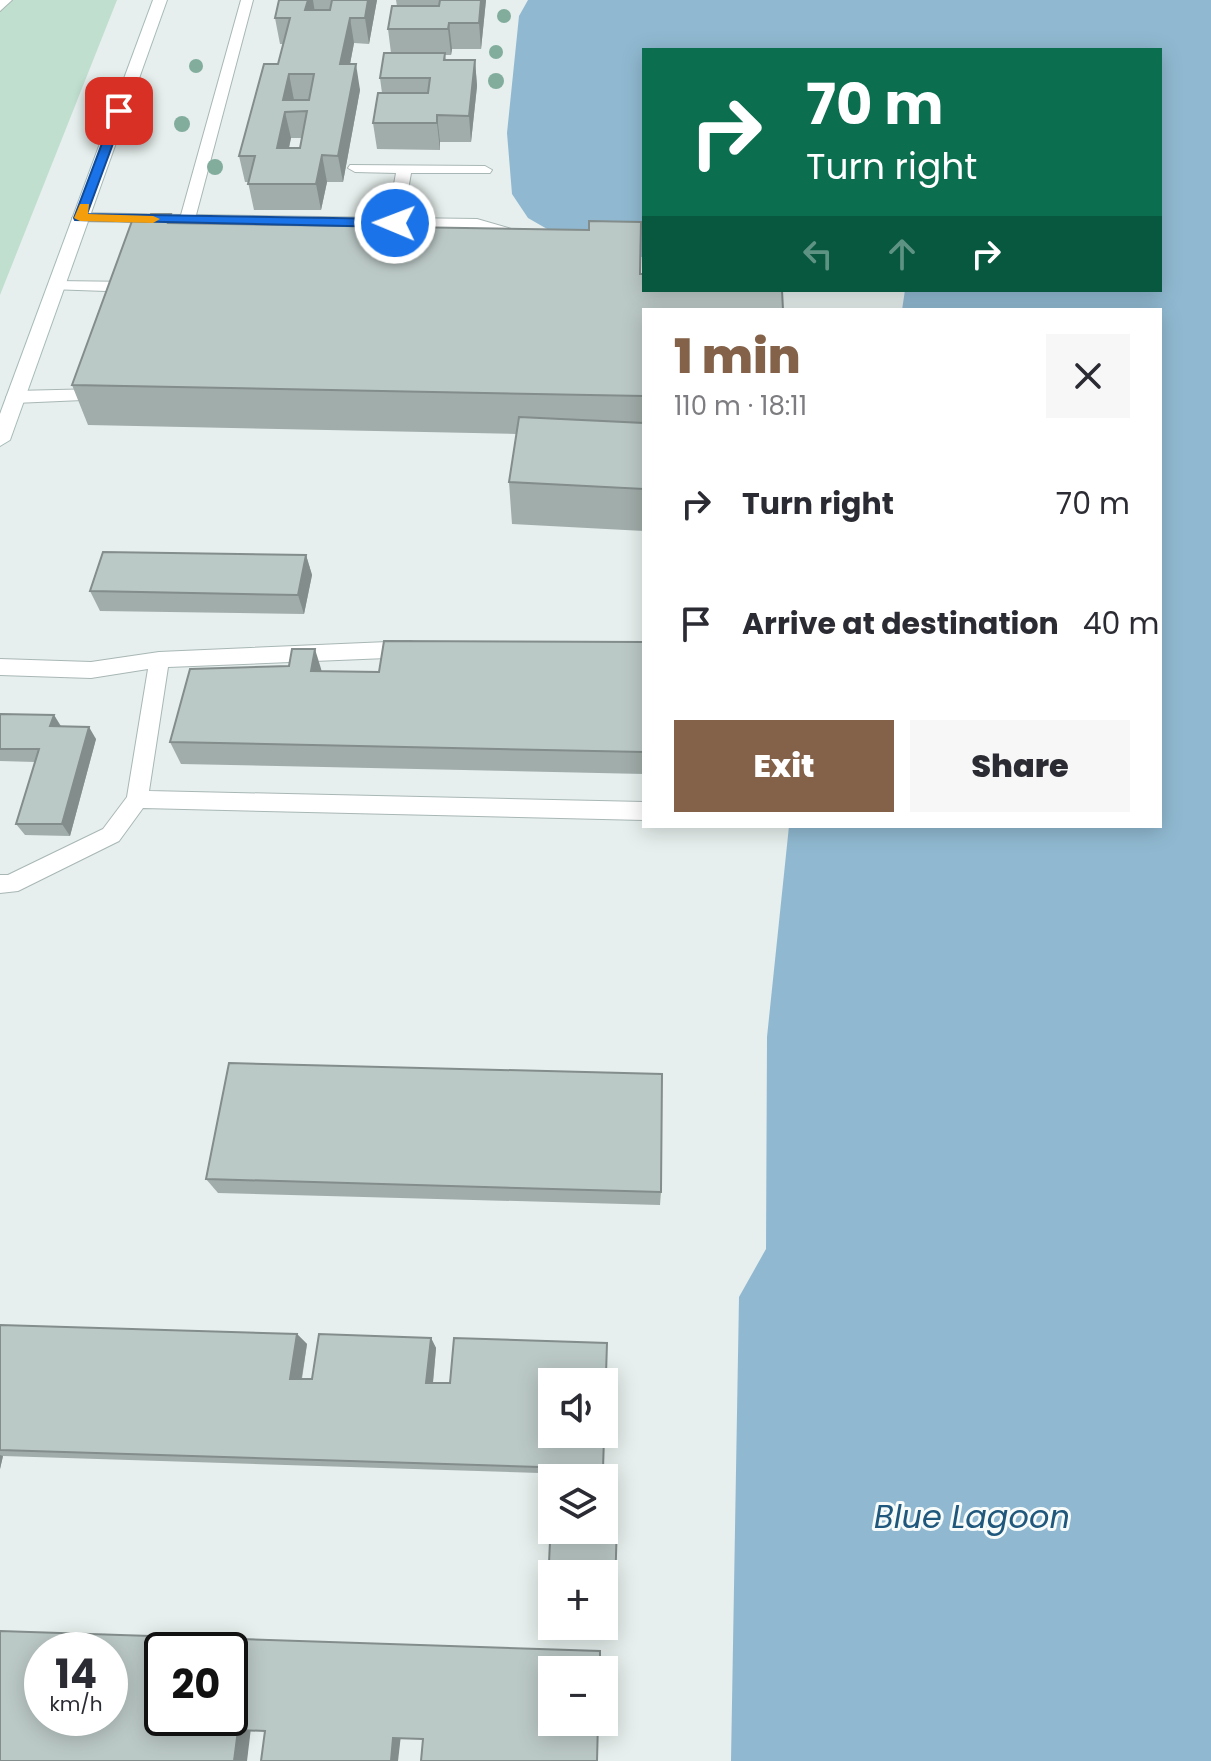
<!DOCTYPE html>
<meta charset="utf-8">
<style>
body{margin:0;font-family:Poppins,sans-serif;background:#f7f7f7;color:#2b2b33;height:100vh;display:flex;flex-direction:column;font-size:30px;white-space:nowrap}
*{box-sizing:border-box;margin:0}
p{font-size:26px;color:#7c7c81}
.icon{flex:none;width:44px;height:44px;fill:none;stroke:currentColor;stroke-width:2;stroke-linecap:round;stroke-linejoin:round}
.map{position:relative;flex:1;overflow:hidden}
.details{position:absolute;left:642px;top:308px;width:520px;height:520px;display:flex;flex-direction:column;background:#fff;border-radius:0px;box-shadow:0 4px 20px #0003}
.details>*{flex:none}
.guide{position:absolute;left:642px;top:48px;width:520px;height:244px;border-radius:0px;box-shadow:0 4px 20px #0003;background:#0b6e4f;color:#fff;overflow:hidden}
.fabs{position:absolute;left:538px;top:1368px;display:grid;gap:16px}
.fabs a{display:grid;place-items:center;width:80px;height:80px;border-radius:0px;background:#fff;box-shadow:0 4px 20px #0003;font-size:40px}
.speed{position:absolute;left:24px;top:1632px;display:flex;gap:16px;font-size:40px;font-weight:700;text-align:center}
.speed>*{display:grid;place-content:center;width:104px;height:104px;border-radius:50%;background:#fff;box-shadow:0 4px 20px #0003;line-height:1}
.speed small{font-size:20px;font-weight:400}
.speed .limit{border:4px solid #111;border-radius:12px;background:#fff;color:#111}
.pin{position:absolute;display:grid;place-items:center;width:68px;height:68px;color:#fff;margin:-34px;border-radius:16px;box-shadow:0 4px 12px #0006}
.me{position:absolute;width:88px;margin:-44px;rotate:271deg;stroke-linejoin:round;filter:drop-shadow(0 0 6px #0008)}
.turn{display:flex;align-items:center;gap:28px;height:168px;padding:0 32px;font-size:36px}
.turn .icon{width:104px;height:104px;stroke-width:2.5}
.turn b{display:block;font-size:56px;line-height:68px}
.lanes{display:flex;align-items:center;height:76px;padding:0 32px;background:#0003;justify-content:center;gap:40px;direction:ltr}
.lanes .off{opacity:.35}
.round{display:grid;place-items:center;flex:none;width:84px;height:84px;border-radius:0px;background:#f7f7f7}
.summary{display:flex;align-items:center;justify-content:space-between;height:136px;padding:0 32px}
h1{font-size:48px;font-weight:800;line-height:60px;color:#836249}
.cta{display:flex;gap:16px;margin-top:auto;padding:16px 32px}
.cta a{flex:1;height:92px;border-radius:0px;background:#836249;color:#fff;font-size:32px;font-weight:800;line-height:92px;text-align:center}
.cta a+a{background:#f7f7f7;color:#2b2b33}
ul{padding:0;list-style:none}
li{display:flex;align-items:center;gap:24px;height:120px;padding:0 32px}
li div{flex:1}
li b{display:block;font-size:30px}
li em{font-style:normal}
.map>svg:first-child{display:block}
</style>
<div class="map">
<svg width="1211" height="1761" viewBox="0 0 1211 1761">
<rect width="100%" height="100%" fill="#e6efed"/>
<!-- green -->
<path fill="#c0dfcf" d="M 0,0 L 117,0 L 0,295 Z"/>
<!-- water -->
<path fill="#90b9d1" d="M 528,0 L 1211,0 L 1211,1761 L 731,1761 L 739,1297 L 766,1249 L 767,1037 L 789,826 L 1160,826 L 1160,310 L 902,310 L 905,290 L 1160,290 L 1160,50 L 644,50 L 644,257 L 594,256 L 528,218 L 512,194 L 507,133 L 519,16 Z"/>
<g fill="none" stroke-linecap="round" stroke-linejoin="round">
<defs>
<g id="lane">
<path d="M 0,0 L 12,0 L 0,11 Z"/>
<path d="M 241,0 L 253,0 L 196,215 L 388,218 L 396,173 L 355,172 L 348,168 L 350,165 L 485,166 L 492,170 L 490,173 L 411,173 L 403,218 L 477,219 L 532,235 L 532,241 L 527,243 L 476,229 L 75,221 L 72,218 L 80,213 L 181,215 Z"/>
<path d="M 55,281 L 135,282 L 143,287 L 135,292 L 49,289 L 49,283 Z"/>
<path d="M 99,389 L 108,395 L 105,399 L 15,403 L 6,397 L 15,391 Z"/>
<path d="M 411,641 L 418,644 L 421,649 L 418,654 L 411,657 L 168,667 L 149,791 L 644,802 L 644,820 L 143,808 L 119,841 L 18,891 L 0,893 L 0,875 L 8,875 L 103,829 L 127,797 L 148,669 L 91,678 L 0,675 L 0,659 L 91,662 L 159,652 Z"/>
</g>
<path id="secondary" d="M 153,0 L 167,0 L 10,440 L 0,446 L 0,414 Z"/>
</defs>
<!-- lane casing -->
<use href="#lane" stroke="#a8b7b5" stroke-width="2"/>
<!-- secondary casing -->
<use href="#secondary" stroke="#a5bab7" stroke-width="2"/>
<!-- lane -->
<use href="#lane" fill="#fff" fill-rule="evenodd"/>
<!-- secondary -->
<use href="#secondary" fill="#fff" fill-rule="evenodd"/>
</g>
<!-- trees -->
<g fill="#82ad9d">
<circle cx="504" cy="16" r="7"/>
<circle cx="496" cy="52" r="7"/>
<circle cx="196" cy="66" r="7"/>
<circle cx="496" cy="81" r="8"/>
<circle cx="182" cy="124" r="8"/>
<circle cx="215" cy="167" r="8"/>
</g>
<!-- wall -->
<g fill="#a1adaa" fill-rule="evenodd">
<path d="M 279,0 L 377,0 L 369,44 L 354,43 L 350,64 L 360,90 L 343,182 L 327,182 L 321,210 L 254,210 L 248,182 L 245,182 L 239,156 L 278,64 L 283,44 L 280,44 L 275,18 ZM 291,138 L 302,138 L 300,148 L 289,148 Z"/>
<path d="M 396,0 L 486,0 L 481,49 L 452,49 L 451,55 L 445,55 L 446,60 L 475,60 L 477,86 L 471,142 L 440,142 L 440,150 L 377,149 L 373,123 L 382,93 L 380,78 L 391,53 L 388,29 L 397,6 Z"/>
<path d="M 148,221 L 173,223 L 640,274 L 644,310 L 644,531 L 512,524 L 509,482 L 517,434 L 88,425 L 72,385 Z"/>
<path d="M 306,555 L 312,575 L 304,614 L 100,611 L 90,591 Z"/>
<path d="M 644,642 L 644,774 L 181,764 L 170,742 L 289,666 L 322,671 L 379,672 Z"/>
<path d="M 0,714 L 54,715 L 61,726 L 96,739 L 70,836 L 25,835 L 16,824 L 35,762 L 0,761 Z"/>
<path d="M 206,1179 L 661,1192 L 660,1205 L 218,1193 Z"/>
<path d="M 0,1325 L 297,1334 L 307,1344 L 302,1379 L 312,1379 L 431,1338 L 436,1348 L 433,1383 L 450,1383 L 607,1343 L 603,1475 L 3,1456 L 0,1469 Z"/>
</g>
<!-- shaded-wall -->
<g fill="#838d8b">
<path d="M 308,0 L 313,0 L 315,13 L 305,10 Z"/>
<path d="M 368,0 L 377,0 L 369,44 L 365,18 Z"/>
<path d="M 481,0 L 486,0 L 481,49 L 479,23 Z"/>
<path d="M 350,18 L 354,43 L 345,90 L 340,64 Z"/>
<path d="M 449,23 L 452,49 L 451,55 L 448,29 Z"/>
<path d="M 475,60 L 477,86 L 471,142 L 469,116 Z"/>
<path d="M 356,64 L 360,90 L 343,182 L 338,156 Z"/>
<path d="M 289,74 L 294,100 L 285,112 L 291,138 L 283,174 L 277,148 L 283,100 Z"/>
<path d="M 437,115 L 440,142 L 440,150 L 437,123 Z"/>
<path d="M 322,155 L 327,182 L 321,210 L 316,184 Z"/>
<path d="M 306,555 L 312,575 L 304,614 L 298,595 Z"/>
<path d="M 315,649 L 322,672 L 311,671 Z"/>
<path d="M 54,715 L 61,727 L 50,726 Z"/>
<path d="M 89,727 L 96,739 L 70,836 L 62,824 Z"/>
<path d="M 297,1334 L 307,1344 L 300,1388 L 290,1379 Z"/>
<path d="M 431,1338 L 436,1348 L 432,1392 L 426,1383 Z"/>
<path d="M 0,1455 L 3,1456 L 0,1469 Z"/>
<path d="M 251,1728 L 247,1761 L 234,1761 L 238,1730 Z"/>
<path d="M 401,1735 L 398,1761 L 391,1761 L 393,1738 Z"/>
</g>
<!-- building -->
<g fill="#bbc9c6" stroke="#838d8b" stroke-width="2" fill-rule="evenodd">
<path d="M 279,0 L 308,0 L 305,10 L 330,10 L 332,0 L 368,0 L 365,18 L 350,18 L 340,64 L 356,64 L 338,156 L 322,155 L 316,184 L 248,184 L 255,156 L 239,156 L 264,64 L 278,64 L 290,18 L 275,18 ZM 289,74 L 314,74 L 309,100 L 283,100 ZM 307,111 L 300,148 L 277,148 L 285,112 Z"/>
<path d="M 440,0 L 481,0 L 479,23 L 449,23 L 448,29 L 388,29 L 392,6 L 439,6 Z"/>
<path d="M 384,53 L 445,53 L 444,60 L 475,60 L 469,116 L 437,115 L 437,123 L 373,123 L 378,93 L 428,93 L 430,78 L 380,78 Z"/>
<path d="M 151,214 L 171,214 L 168,223 L 589,230 L 589,221 L 641,222 L 640,274 L 644,274 L 644,290 L 782,290 L 783,310 L 644,310 L 644,396 L 72,385 L 132,221 L 148,221 Z"/>
<path d="M 519,417 L 644,423 L 644,489 L 509,482 Z"/>
<path d="M 103,552 L 306,555 L 298,595 L 90,591 Z"/>
<path d="M 384,641 L 644,642 L 644,752 L 170,742 L 190,669 L 289,666 L 292,649 L 315,649 L 311,671 L 379,672 Z"/>
<path d="M 0,714 L 54,715 L 50,726 L 89,727 L 62,824 L 16,824 L 39,749 L 0,749 Z"/>
<path d="M 229,1063 L 662,1074 L 661,1192 L 206,1179 Z"/>
<path d="M 0,1325 L 297,1334 L 290,1379 L 312,1379 L 319,1334 L 431,1338 L 426,1383 L 450,1383 L 454,1338 L 607,1343 L 603,1469 L 0,1450 ZM 552,1382 L 604,1382 L 604,1434 L 552,1434 Z"/>
<path d="M 551,1519 L 552,1530 L 604,1530 L 604,1521 L 617,1522 L 615,1589 L 604,1588 L 604,1574 L 552,1574 L 552,1585 L 548,1585 Z"/>
<path d="M 0,1631 L 600,1651 L 600,1670 L 552,1670 L 552,1722 L 598,1722 L 597,1761 L 421,1761 L 423,1739 L 393,1738 L 391,1761 L 261,1761 L 265,1731 L 238,1730 L 234,1761 L 0,1761 ZM 42,1650 L 110,1650 L 110,1718 L 42,1718 ZM 162,1650 L 230,1650 L 230,1718 L 162,1718 Z"/>
</g>
<!-- route -->
<path fill="#1a73e8" stroke="#114b97" stroke-width="2" d="M 115,109 L 125,111 L 87,214 L 395,219 L 401,223 L 395,227 L 75,220 L 74,218 Z"/>
<!-- slow -->
<path fill="#f59e0b" d="M 80,204 L 89,204 L 88,214 L 153,216 L 160,219 L 153,223 L 80,221 L 74,218 Z"/>
<g text-anchor="middle" stroke-width="6" stroke-linejoin="round" paint-order="stroke">
<!-- near-water labels -->
<g font-size="32" font-style="italic" fill="#1f587c" stroke="#f7fbfa">
<text x="972" y="1528">Blue Lagoon</text>
</g>
</g>
</svg>
<div class="fabs">
<a><svg class="icon" aria-label="sound" viewBox="0 0 24 24"><path d="M4 9h4l5-4v14l-5-4H4zM17 9q2 3 0 6"/></svg></a>
<a><svg class="icon" aria-label="layers" viewBox="0 0 24 24"><path d="M12 4l9 5-9 5-9-5zM3 14l9 5 9-5"/></svg></a>
<a>+</a>
<a>−</a>
</div>
<div class="speed"><div>14<small>km/h</small></div><div class="limit">20</div></div>
<div class="pin" style="left:119px;top:111px;background:#d93025"><svg class="icon" aria-label="arrive" viewBox="0 0 24 24"><path d="M6 21V4h12l-3 4 3 4H6"/></svg></div>
<svg class="me" style="left:395px;top:223px" viewBox="-20 -20 40 40"><circle r="17" fill="#1a73e8" stroke="#fff" stroke-width="3"/><path d="M0-11L8 9 0 5-8 9z" fill="#fff"/></svg>
<div class="guide">
<div class="turn"><svg class="icon" aria-label="right" viewBox="0 0 24 24"><path d="M7 20v-9h11M14 6l5 5-5 5"/></svg><div><b>70 m</b>Turn right</div></div>
<div class="lanes"><svg class="icon off" aria-label="left" viewBox="0 0 24 24"><path d="M17 20v-9H6M10 6l-5 5 5 5"/></svg><svg class="icon off" aria-label="ahead" viewBox="0 0 24 24"><path d="M12 20V5M6 11l6-6 6 6"/></svg><svg class="icon" aria-label="right" viewBox="0 0 24 24"><path d="M7 20v-9h11M14 6l5 5-5 5"/></svg></div>
</div>
<section class="details">
<div class="summary"><div><h1>1 min</h1><p>110 m · 18:11</p></div><a class="round"><svg class="icon" aria-label="close" viewBox="0 0 24 24"><path d="M6 6l12 12M18 6L6 18"/></svg></a></div>
<ul>
<li><svg class="icon" aria-label="right" viewBox="0 0 24 24"><path d="M7 20v-9h11M14 6l5 5-5 5"/></svg><div><b>Turn right</b></div><em>70 m</em></li>
<li><svg class="icon" aria-label="arrive" viewBox="0 0 24 24"><path d="M6 21V4h12l-3 4 3 4H6"/></svg><div><b>Arrive at destination</b></div><em>40 m</em></li>
</ul>
<div class="cta"><a>Exit</a><a>Share</a></div>
</section>
</div>
